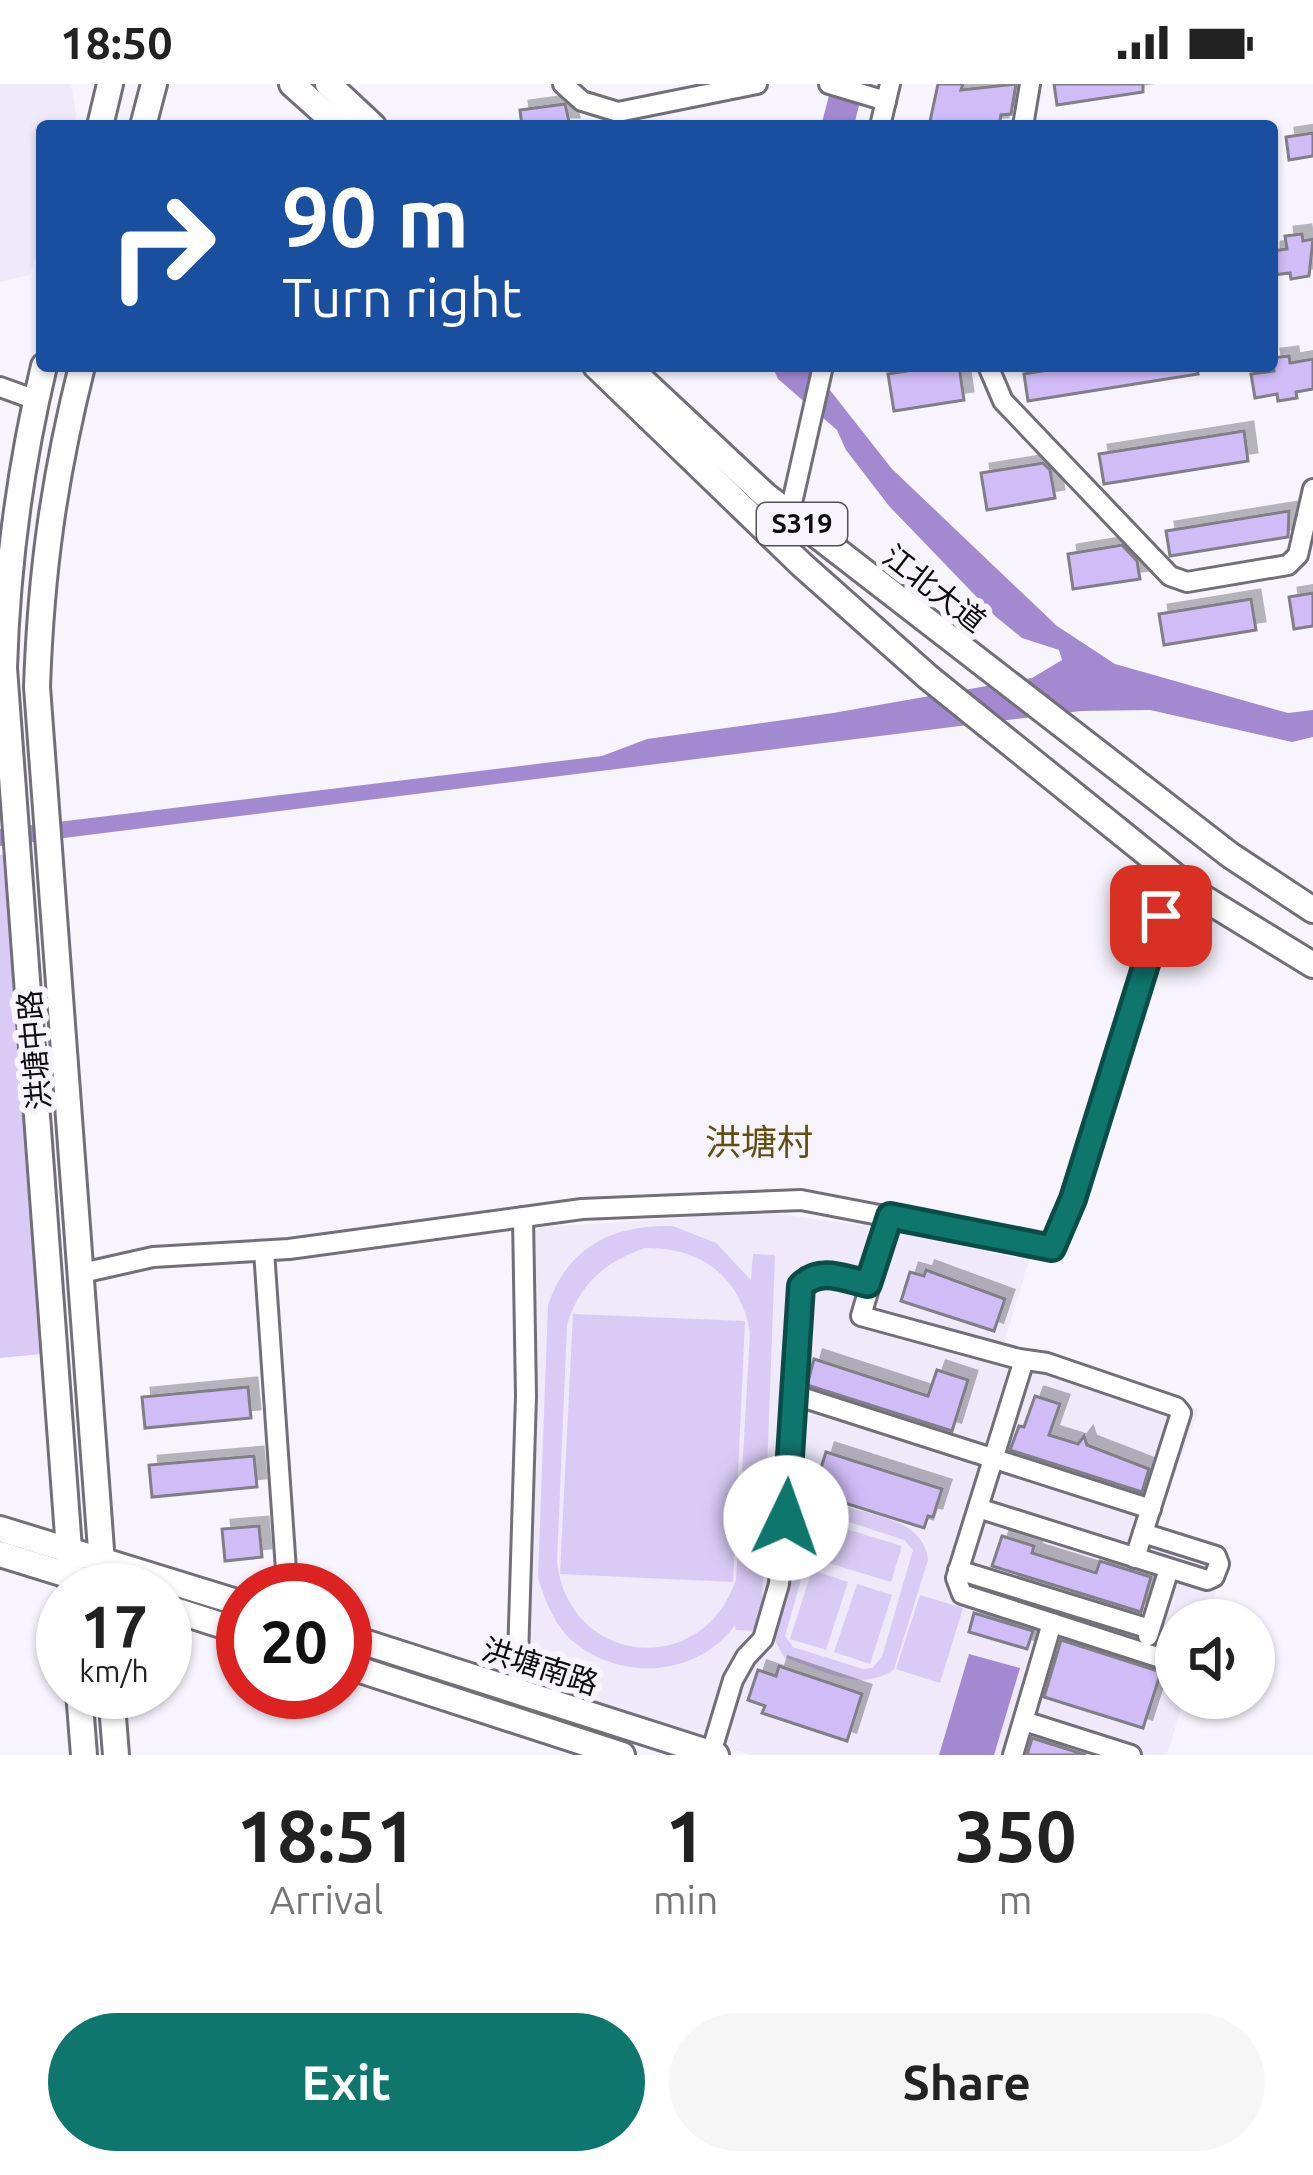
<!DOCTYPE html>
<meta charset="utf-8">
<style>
body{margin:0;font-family:Ubuntu,"Noto Sans SC",sans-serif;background:#f6f6f6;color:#222;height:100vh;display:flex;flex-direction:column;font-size:45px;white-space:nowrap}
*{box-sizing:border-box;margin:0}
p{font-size:39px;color:#767676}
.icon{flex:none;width:66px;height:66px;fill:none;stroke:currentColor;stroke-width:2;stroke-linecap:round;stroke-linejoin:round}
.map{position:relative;height:1671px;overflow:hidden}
.details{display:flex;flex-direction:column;background:#fff;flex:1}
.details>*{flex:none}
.top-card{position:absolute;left:36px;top:36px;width:1242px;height:252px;border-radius:12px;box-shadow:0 3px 9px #0004;background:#1a4fa0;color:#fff;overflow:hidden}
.fabs{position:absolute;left:1155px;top:1515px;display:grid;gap:24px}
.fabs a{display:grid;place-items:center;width:120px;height:120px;border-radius:50%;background:#fff;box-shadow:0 3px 9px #0004;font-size:60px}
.speed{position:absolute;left:36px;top:1479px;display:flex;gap:24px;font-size:60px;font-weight:700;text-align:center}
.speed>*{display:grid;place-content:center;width:156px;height:156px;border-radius:50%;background:#fff;box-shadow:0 3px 9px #0004;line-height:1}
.speed small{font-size:30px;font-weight:400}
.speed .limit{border:18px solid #d22;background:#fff;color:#111}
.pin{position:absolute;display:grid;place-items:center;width:102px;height:102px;color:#fff;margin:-51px;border-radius:24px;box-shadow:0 6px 18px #0006}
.me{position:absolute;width:132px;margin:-66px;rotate:3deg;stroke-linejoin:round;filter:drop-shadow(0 0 9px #0008)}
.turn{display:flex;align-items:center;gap:42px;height:252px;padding:0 48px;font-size:54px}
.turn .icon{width:156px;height:156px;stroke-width:2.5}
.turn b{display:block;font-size:84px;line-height:102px}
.eta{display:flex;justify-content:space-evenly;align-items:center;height:204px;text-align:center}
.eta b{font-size:72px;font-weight:700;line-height:84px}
.button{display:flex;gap:24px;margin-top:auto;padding:24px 48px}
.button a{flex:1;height:138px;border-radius:72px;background:#0f766e;color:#fff;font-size:48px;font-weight:700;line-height:138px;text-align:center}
.button a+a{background:#f6f6f6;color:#222}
.status{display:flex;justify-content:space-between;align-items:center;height:84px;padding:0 60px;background:#fff;direction:ltr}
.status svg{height:33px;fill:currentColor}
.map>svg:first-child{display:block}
</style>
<div class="status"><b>18:50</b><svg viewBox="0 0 49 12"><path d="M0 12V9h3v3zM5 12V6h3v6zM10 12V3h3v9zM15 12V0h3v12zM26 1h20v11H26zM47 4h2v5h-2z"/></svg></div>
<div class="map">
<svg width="1313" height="1671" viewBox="0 0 1313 1671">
<defs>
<filter id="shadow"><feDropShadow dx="9" dy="-9" stdDeviation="0" flood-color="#0004"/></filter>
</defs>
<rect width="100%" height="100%" fill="#f7f4fe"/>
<!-- built -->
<g fill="#efe9fa">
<path d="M 0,0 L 71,0 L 76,31 L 73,42 L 42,42 L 42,151 L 30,191 L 0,198 Z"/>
<path d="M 764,1128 L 868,1142 L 1029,1177 L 1004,1259 L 1199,1326 L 1155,1445 L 1228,1468 L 1207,1536 L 1176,1536 L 1176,1614 L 1184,1614 L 1167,1671 L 751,1671 L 530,1603 L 527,1533 L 532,1144 Z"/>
</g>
<!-- green -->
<g fill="#d9cbf5" fill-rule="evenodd">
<path d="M 7,770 L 42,1270 L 0,1274 L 0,771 Z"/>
<path d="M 673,1142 L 716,1159 L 751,1196 L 753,1170 L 775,1171 L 761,1547 L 736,1546 L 735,1541 C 698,1592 623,1598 575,1559 C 556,1544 545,1517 538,1494 L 548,1221 C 568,1162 614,1140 673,1142 ZM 645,1164 C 700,1163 741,1192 750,1249 L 736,1495 C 704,1595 569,1583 557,1478 L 567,1241 C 579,1200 605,1178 645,1164 Z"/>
<path d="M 573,1230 L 745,1237 L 733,1498 L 560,1490 Z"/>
<path d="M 836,1420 C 869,1431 924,1434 928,1476 L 894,1585 C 861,1610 820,1585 784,1573 L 772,1551 L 805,1439 L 818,1424 ZM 834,1433 L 904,1456 L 913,1466 L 882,1573 L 872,1584 L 863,1585 L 793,1563 L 785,1552 L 816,1443 L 826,1434 Z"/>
<path d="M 833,1441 L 902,1462 L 891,1498 L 822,1477 Z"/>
<path d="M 812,1486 L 848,1498 L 826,1566 L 790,1555 Z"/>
<path d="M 857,1500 L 892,1511 L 870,1580 L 834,1568 Z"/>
<path d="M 920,1511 L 963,1524 L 940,1599 L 896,1585 Z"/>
</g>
<!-- water -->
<g fill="#a389cf">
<path d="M 832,0 L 864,0 L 854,42 L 821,42 Z"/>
<path d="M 772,282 L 811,282 L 892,385 L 1057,542 L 1115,580 L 1288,629 L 1313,626 L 1313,653 L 1292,658 L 1150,626 L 1081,627 L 0,762 L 0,745 L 602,672 L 647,655 L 833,629 L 1032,594 L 1062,576 L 1059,566 L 1022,554 L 995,532 L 889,422 L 846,366 L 837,346 L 778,295 Z"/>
<path d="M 969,1570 L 1020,1584 L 994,1671 L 939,1671 Z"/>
</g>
<!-- building -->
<g fill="#d0bcf7" stroke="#807e86" stroke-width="3" filter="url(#shadow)">
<path d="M 938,0 L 963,0 L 961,6 L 1016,0 L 1011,30 L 1001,31 L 999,42 L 929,42 Z"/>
<path d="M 1054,0 L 1143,0 L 1143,8 L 1057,21 Z"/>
<path d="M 565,20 L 570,42 L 522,42 L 520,26 Z"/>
<path d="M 1313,49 L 1313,72 L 1289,76 L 1286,53 Z"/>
<path d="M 1302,150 L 1303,157 L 1313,155 L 1309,192 L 1291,195 L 1290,189 L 1272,191 L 1272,167 L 1287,165 L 1285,152 Z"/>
<path d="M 1289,272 L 1290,279 L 1313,275 L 1313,305 L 1296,308 L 1297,314 L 1278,317 L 1277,310 L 1255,314 L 1251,290 L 1274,287 L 1272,274 Z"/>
<path d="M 938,282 L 959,282 L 964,316 L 894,327 L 888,290 Z"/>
<path d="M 1072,282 L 1197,282 L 1198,290 L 1028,317 L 1024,290 Z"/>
<path d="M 1244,347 L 1248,377 L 1104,400 L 1099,370 Z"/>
<path d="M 1043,379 L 1050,386 L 1055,414 L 987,426 L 981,389 Z"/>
<path d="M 1289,427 L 1288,453 L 1170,472 L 1166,447 Z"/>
<path d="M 1122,461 L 1137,477 L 1140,495 L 1073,505 L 1068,470 Z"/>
<path d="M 1313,509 L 1313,542 L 1294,545 L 1289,513 Z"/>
<path d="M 1251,515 L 1256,546 L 1164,561 L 1159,530 Z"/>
<path d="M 926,1186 L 1005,1215 L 994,1247 L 901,1217 L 910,1188 L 924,1192 Z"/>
<path d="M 814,1275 L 928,1312 L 937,1286 L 968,1296 L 952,1347 L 807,1301 Z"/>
<path d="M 248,1303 L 251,1334 L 145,1344 L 142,1313 Z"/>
<path d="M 1035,1312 L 1060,1320 L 1049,1351 L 1078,1360 L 1084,1352 L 1087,1361 L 1149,1385 L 1142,1408 L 1010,1366 L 1019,1342 L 1024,1343 Z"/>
<path d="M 826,1368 L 942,1405 L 933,1433 L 928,1432 L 924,1444 L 813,1409 Z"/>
<path d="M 254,1372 L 257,1403 L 152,1413 L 149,1381 Z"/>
<path d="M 259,1442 L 262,1473 L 225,1477 L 222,1445 Z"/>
<path d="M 1002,1452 L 1034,1462 L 1032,1469 L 1096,1489 L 1100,1477 L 1151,1493 L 1141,1528 L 992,1482 Z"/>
<path d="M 974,1529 L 1033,1547 L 1027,1565 L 969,1548 Z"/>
<path d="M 1061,1556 L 1161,1588 L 1143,1644 L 1044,1613 Z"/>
<path d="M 779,1582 L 862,1610 L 847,1657 L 762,1629 L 765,1622 L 748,1616 L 758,1586 L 776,1592 Z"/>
<path d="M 1032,1654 L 1086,1671 L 1027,1671 Z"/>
</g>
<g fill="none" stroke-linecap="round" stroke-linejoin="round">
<defs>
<g id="minor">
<path d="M 563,0 L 582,17 L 618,28 L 757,0"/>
<path d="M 829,0 L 886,17"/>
<path d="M 880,42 L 890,0"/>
<path d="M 1023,42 L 1030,0"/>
<path d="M 988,282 L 1003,317 L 1170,492 L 1187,498 L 1288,481 L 1298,471 L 1313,405"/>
<path d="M 0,303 L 36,316"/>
<path d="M 782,463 L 823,282"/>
<path d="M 890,1132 L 861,1232 L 1019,1275 L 1047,1279 L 1176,1323 L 1181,1329 L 1135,1474"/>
<path d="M 264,1167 L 286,1486 L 276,1506"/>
<path d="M 82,1189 L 153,1173 L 289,1165 L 582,1125 L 801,1116 L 1051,1164 L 1073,1115 L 1173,791"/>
<path d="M 1024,1276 L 956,1494 L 962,1510 L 1176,1579"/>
<path d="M 792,1310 L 1151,1425"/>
<path d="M 978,1424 L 1207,1496 L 1214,1493 L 1219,1480 L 1216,1472 L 1143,1449"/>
<path d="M 958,1486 L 1150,1545"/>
<path d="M 1148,1552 L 1169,1485"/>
<path d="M 517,1607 L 526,1312 L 523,1133"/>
<path d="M 1024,1637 L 1131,1671"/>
<path d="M 711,1669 L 733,1596 L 746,1573 L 763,1555 L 779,1500 L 801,1201 C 820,1183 844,1195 868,1200"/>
<path d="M 1013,1671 L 1052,1539"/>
</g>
<g id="major">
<path d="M 292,0 L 339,42"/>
<path d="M 328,0 L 373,42"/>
<path d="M 100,42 L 110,0"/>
<path d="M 143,42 L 154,0"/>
<path d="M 44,282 C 20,383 7,481 4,584 L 72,1506"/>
<path d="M 82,282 C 54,394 41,487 37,603 L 104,1506"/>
<path d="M 596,282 L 802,481 L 928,593 L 1197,810 L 1313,881"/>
<path d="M 627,282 L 765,411 L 1230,771 L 1313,826"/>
<path d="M 0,1445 L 243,1520"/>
<path d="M 0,1470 L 84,1496"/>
<path d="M 165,1523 L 243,1548"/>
<path d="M 345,1552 L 716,1671"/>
<path d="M 345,1581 L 622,1671"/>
<path d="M 79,1608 L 84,1671"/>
<path d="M 111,1608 L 116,1671"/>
</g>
</defs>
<!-- minor casing -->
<use href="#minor" stroke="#726f78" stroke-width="24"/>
<!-- major casing -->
<use href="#major" stroke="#726f78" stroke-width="30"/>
<!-- minor -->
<use href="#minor" stroke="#fff" stroke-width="18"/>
<!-- major -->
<use href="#major" stroke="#fff" stroke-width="24"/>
</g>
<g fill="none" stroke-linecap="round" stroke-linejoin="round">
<defs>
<path id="route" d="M 786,1434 L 801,1202 C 820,1182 845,1195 868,1200 L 890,1132 L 1052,1164 L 1073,1115 L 1161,832"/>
</defs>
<!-- route casing -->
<use href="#route" stroke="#0a4d48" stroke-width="30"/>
<!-- route -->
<use href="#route" stroke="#0f766e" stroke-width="21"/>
</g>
<g text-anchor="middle" stroke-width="12" stroke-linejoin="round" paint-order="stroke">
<!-- shield labels -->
<rect fill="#f7f4fe" stroke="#535257" stroke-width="3" x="757" y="419" width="90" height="42" rx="9"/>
<g font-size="27" font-weight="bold" fill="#0d0c0f">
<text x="802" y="449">S319</text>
</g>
<!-- street labels -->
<g font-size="30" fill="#0d0c0f" stroke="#f7f4fe">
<text transform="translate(934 505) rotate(38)" y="10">江北大道</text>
<text transform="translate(35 966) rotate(-95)" y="10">洪塘中路</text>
<text transform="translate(540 1583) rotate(18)" y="10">洪塘南路</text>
</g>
<!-- quarter labels -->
<g font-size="36" fill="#614e10" stroke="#f7f4fe">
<text x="759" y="1071">洪塘村</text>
</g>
</g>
</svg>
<div class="fabs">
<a><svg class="icon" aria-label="sound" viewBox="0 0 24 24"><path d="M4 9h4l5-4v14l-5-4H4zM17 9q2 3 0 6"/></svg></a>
</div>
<div class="speed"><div>17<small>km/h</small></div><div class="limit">20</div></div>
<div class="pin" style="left:1161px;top:832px;background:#d93025"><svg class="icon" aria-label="arrive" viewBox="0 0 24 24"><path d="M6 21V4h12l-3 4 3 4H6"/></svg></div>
<svg class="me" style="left:786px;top:1434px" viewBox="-20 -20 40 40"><circle r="19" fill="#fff"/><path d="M0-13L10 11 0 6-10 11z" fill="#0f766e"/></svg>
<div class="top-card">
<div class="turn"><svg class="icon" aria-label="right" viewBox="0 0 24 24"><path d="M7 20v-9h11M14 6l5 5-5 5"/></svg><div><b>90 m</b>Turn right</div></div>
</div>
</div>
<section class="details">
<div class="eta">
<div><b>18:51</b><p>Arrival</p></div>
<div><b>1</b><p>min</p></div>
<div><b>350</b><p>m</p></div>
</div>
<div class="button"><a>Exit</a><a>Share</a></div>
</section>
